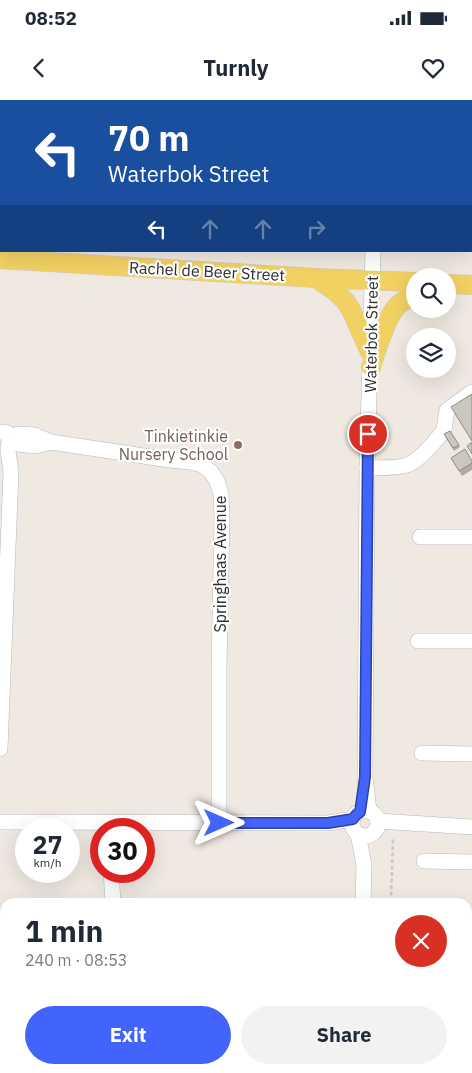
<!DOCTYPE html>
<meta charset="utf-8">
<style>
body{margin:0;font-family:"IBM Plex Sans",sans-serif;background:#f2f2f3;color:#1f2937;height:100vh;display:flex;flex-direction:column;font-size:19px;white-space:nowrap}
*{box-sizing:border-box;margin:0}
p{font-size:16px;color:#747a83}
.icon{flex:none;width:28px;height:28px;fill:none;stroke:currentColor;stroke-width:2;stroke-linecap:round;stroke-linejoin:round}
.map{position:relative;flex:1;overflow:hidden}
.panel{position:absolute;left:0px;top:798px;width:472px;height:176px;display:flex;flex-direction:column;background:#fff;border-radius:15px 15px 0 0;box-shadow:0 5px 20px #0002}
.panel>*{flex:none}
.top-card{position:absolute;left:0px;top:0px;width:472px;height:152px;box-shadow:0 5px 20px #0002;background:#1a4fa0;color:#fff;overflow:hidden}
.tools{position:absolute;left:406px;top:168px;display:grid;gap:10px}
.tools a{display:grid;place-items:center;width:50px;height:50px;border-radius:50%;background:#fff;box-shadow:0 5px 20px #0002;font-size:25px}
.speed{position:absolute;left:15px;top:718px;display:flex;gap:10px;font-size:25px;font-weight:700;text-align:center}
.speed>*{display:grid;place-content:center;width:65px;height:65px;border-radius:50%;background:#fff;box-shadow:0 5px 20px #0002;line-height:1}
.speed small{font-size:12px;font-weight:400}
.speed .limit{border:8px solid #d22;background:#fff;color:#111}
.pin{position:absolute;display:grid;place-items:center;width:42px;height:42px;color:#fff;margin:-21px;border:2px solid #fff;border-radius:50%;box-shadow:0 1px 5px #0007}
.me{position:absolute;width:55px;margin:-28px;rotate:90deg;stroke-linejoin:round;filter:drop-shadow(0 0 4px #0008)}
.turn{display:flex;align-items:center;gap:18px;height:105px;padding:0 25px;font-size:22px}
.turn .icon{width:65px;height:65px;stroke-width:2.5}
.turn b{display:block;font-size:35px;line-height:42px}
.lanes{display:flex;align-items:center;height:48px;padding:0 25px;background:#0003;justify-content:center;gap:25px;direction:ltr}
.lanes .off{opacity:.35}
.round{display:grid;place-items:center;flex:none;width:52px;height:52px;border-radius:26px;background:#f2f2f3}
.overview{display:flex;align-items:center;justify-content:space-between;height:85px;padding:0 25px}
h1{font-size:30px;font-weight:800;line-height:38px}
.action{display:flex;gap:10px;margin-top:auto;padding:10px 25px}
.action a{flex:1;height:58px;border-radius:30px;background:#4264fb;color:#fff;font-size:20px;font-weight:800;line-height:58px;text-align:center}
.action a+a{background:#f2f2f3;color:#1f2937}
.status{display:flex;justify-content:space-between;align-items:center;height:35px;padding:0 25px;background:#fff;direction:ltr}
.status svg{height:14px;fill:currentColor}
header{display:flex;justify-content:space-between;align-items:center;height:65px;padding:0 25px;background:#fff;font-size:22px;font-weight:800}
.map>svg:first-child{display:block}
</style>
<div class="status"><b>08:52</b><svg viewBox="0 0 49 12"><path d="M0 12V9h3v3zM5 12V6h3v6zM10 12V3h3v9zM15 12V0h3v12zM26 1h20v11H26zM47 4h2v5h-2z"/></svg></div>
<header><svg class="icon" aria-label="back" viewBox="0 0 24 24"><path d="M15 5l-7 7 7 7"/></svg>Turnly<svg class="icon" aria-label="heart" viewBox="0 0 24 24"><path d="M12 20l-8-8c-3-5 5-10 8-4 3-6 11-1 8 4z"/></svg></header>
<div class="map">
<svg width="472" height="973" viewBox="0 0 472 973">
<rect width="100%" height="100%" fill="#efe9e1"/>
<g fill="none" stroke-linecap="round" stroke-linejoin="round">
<defs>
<g id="minor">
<path d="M 374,0 L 374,1"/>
<path d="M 0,332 L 8,333"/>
<path d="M 18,334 L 35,335 L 51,342 L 170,360 L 191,362 L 202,365 L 211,372 L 217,381 L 221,394 L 222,417 L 219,568 L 219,723"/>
<path d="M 18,344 L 36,346 L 51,342"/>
<path d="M 367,368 C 380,367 395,369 407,365 C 419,361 433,344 441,334 L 444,330 L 447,310 L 472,292"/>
<path d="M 420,437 L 472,437"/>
<path d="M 418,541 L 472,541"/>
<path d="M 0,649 L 11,372 L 8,351 L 8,345"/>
<path d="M 422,653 L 472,654"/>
<circle cx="365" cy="723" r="13"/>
<path d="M 369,711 L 365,677 L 367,368 L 373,151"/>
<path d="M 378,721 L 472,727"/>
<path d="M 0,722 L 328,723 L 353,719"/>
<path d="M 358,734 L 364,765 L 363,802"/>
<path d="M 424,761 L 472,762"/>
<path d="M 111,771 L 113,802"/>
<path d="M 468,911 L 472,911"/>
<path d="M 120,969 L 121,973"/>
<path d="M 361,973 L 361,969"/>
</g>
<g id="major">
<path d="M 0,102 L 1,102"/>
<path d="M 471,126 L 472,126"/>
<path d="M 0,159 L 316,178 L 415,182"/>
<path d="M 316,178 L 335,191 L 346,202 L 351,210 L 370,252"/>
<path d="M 448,184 L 472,185"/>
<path d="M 371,267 C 376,251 386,217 398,205 C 403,201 409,198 415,195"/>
</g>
</defs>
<!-- minor casing -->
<use href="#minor" stroke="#b4b7c1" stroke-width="16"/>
<!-- major casing -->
<use href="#major" stroke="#c9c9c9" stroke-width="20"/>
<!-- path -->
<g stroke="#c9c9c9" stroke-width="2.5" stroke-dasharray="4 2.5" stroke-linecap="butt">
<path d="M 391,802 L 393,737"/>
<path d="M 385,973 L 385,969"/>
</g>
<!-- minor -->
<use href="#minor" stroke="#fff" stroke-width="15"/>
<!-- major -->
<use href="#major" stroke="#f2d163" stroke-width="19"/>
</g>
<!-- wall -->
<g fill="#afaba4">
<path d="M 450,331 L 460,347 L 454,351 L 444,334 Z"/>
<path d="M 472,360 L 472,370 L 462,376 L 459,371 Z"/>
</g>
<!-- building -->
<g fill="#cbc7bf" stroke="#8e8b86">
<path d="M 407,0 L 415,0 L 417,1 L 406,1 Z"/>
<path d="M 447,0 L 472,0 L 472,32 L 471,31 L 471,1 L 449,1 Z"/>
<path d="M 472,294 L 472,341 L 451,307 Z"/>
<path d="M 450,331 L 459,345 L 453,348 L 444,334 Z"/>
<path d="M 472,342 L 472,354 L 467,346 Z"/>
<path d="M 465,349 L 472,361 L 472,363 L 459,371 L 451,358 Z"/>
</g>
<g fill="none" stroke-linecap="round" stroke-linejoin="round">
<defs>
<path id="route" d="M 219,723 L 328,723 L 353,719 L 356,715 L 360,712 L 365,677 L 368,334"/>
</defs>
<!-- route casing -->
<use href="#route" stroke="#2b41a3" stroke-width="12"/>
<!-- route -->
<use href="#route" stroke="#4264fb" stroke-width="9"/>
</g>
<!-- markers -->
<circle fill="#8d6e63" stroke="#fff" stroke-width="2" cx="238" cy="345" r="5"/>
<g text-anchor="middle" stroke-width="4.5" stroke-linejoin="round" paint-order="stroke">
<!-- street labels -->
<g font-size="16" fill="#2e2e2e" stroke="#fff">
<text transform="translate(207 171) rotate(3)" y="6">Rachel de Beer Street</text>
<text transform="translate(371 234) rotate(-89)" y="6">Waterbok Street</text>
<text transform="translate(220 464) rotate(-90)" y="6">Springhaas Avenue</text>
</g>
<!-- education labels -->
<g font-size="16" fill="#785e54" stroke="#fff" text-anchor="end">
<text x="228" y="342">Tinkietinkie<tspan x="228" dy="18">Nursery School</tspan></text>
</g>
</g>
</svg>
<div class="tools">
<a><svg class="icon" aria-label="search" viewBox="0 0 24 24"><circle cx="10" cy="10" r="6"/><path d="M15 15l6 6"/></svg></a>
<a><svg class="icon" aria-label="layers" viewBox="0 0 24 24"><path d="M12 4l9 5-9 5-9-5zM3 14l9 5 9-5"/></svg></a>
</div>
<div class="speed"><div>27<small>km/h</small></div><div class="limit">30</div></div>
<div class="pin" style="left:368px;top:334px;background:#d93025"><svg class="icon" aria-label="arrive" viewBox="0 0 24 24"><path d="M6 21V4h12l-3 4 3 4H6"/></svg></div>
<svg class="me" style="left:219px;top:723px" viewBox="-20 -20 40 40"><path d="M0-17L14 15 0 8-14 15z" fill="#4264fb" stroke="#fff" stroke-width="4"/></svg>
<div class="top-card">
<div class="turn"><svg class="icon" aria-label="left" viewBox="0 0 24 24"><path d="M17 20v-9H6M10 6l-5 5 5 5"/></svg><div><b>70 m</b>Waterbok Street</div></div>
<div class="lanes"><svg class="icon" aria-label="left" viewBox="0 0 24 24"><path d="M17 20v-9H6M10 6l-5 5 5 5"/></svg><svg class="icon off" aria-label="ahead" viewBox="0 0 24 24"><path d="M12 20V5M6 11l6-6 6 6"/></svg><svg class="icon off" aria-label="ahead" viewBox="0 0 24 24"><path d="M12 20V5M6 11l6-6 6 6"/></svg><svg class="icon off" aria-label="right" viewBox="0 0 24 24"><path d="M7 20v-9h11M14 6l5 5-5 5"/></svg></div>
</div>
<section class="panel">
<div class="overview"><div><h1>1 min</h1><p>240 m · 08:53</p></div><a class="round" style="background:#d93025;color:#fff"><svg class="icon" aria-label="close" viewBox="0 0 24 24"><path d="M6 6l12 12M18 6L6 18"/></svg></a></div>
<div class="action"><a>Exit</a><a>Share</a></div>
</section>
</div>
